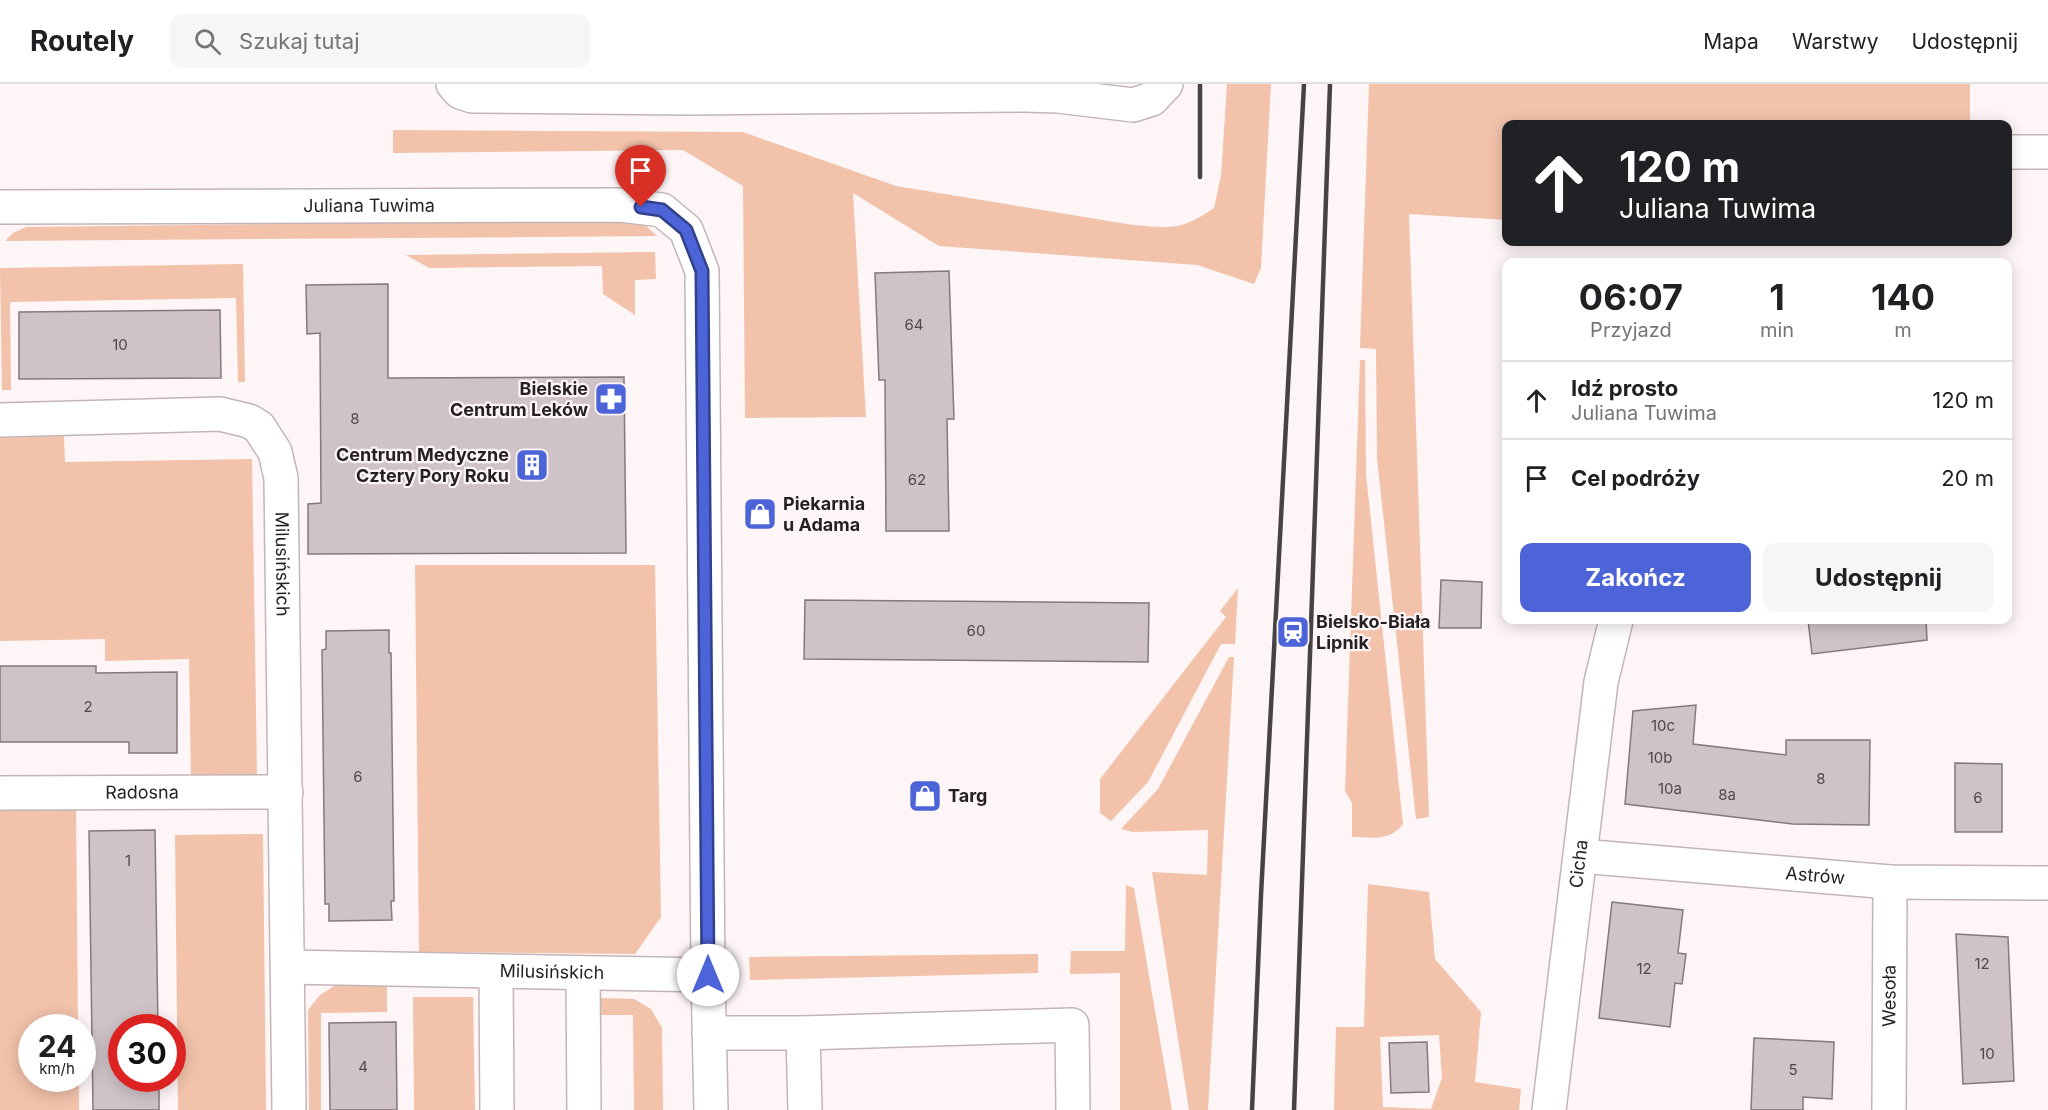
<!DOCTYPE html>
<html lang="pl">
<meta charset="utf-8">
<style>
body{margin:0;font-family:Inter,sans-serif;background:#f6f6f6;color:#202124;height:100vh;display:flex;flex-direction:column;font-size:22px;white-space:nowrap}
*{box-sizing:border-box;margin:0}
p{font-size:20px;color:#757577}
.icon{flex:none;width:33px;height:33px;fill:none;stroke:currentColor;stroke-width:2;stroke-linecap:round;stroke-linejoin:round}
.map{position:relative;flex:1;overflow:hidden}
.drawer{position:absolute;left:1502px;top:174px;width:510px;height:366px;display:flex;flex-direction:column;background:#fff;border-radius:12px;box-shadow:0 3px 15px #0003}
.drawer>*{flex:none}
.guide{position:absolute;left:1502px;top:36px;width:510px;height:126px;border-radius:12px;box-shadow:0 3px 15px #0003;background:#202124;color:#fff;overflow:hidden}
.speed{position:absolute;left:18px;top:930px;display:flex;gap:12px;font-size:30px;font-weight:700;text-align:center}
.speed>*{display:grid;place-content:center;width:78px;height:78px;border-radius:50%;background:#fff;box-shadow:0 3px 15px #0003;line-height:1}
.speed small{font-size:15px;font-weight:400}
.speed .limit{border:9px solid #d22;background:#fff;color:#111}
.pin{position:absolute;display:grid;place-items:center;width:51px;height:51px;color:#fff;margin:-62px -26px;border-radius:50% 50% 50% 0;rotate:-45deg;box-shadow:0 0 6px #0007}
.pin .icon{rotate:45deg}
.me{position:absolute;width:66px;margin:-33px;rotate:0deg;stroke-linejoin:round;filter:drop-shadow(0 0 4px #0008)}
.turn{display:flex;align-items:center;gap:21px;height:126px;padding:0 18px;font-size:27px}
.turn .icon{width:78px;height:78px;stroke-width:2.5}
.turn b{display:block;font-size:42px;line-height:51px}
.eta{display:flex;justify-content:space-evenly;align-items:center;height:102px;text-align:center}
.eta b{font-size:36px;font-weight:700;line-height:42px}
.button{display:flex;gap:12px;margin-top:auto;padding:12px 18px}
.button a{flex:1;height:69px;border-radius:12px;background:#4d64d9;color:#fff;font-size:24px;font-weight:700;line-height:69px;text-align:center}
.button a+a{background:#f6f6f6;color:#202124}
ul{padding:0;list-style:none}
li{display:flex;align-items:center;gap:18px;height:78px;padding:0 18px;border-top:2px solid #e0e0e0}
li div{flex:1}
li b{display:block;font-size:22px}
li em{font-style:normal}
header{display:flex;align-items:center;gap:36px;box-sizing:border-box;height:84px;padding:0 30px;background:#fff;border-bottom:2px solid #e0e0e0}
header strong{font-size:28px}
nav{display:flex;gap:33px;margin-inline-start:auto;font-size:21px}
.search{width:420px;height:54px;background:#f6f6f6;display:flex;align-items:center;gap:15px;box-sizing:border-box;padding:0 21px;border-radius:12px;color:#757577;font-size:22px}
.map>svg:first-child{display:block}
</style>
<header>
<strong>Routely</strong>
<div class="search"><svg class="icon" aria-label="search" viewBox="0 0 24 24"><circle cx="10" cy="10" r="6"/><path d="M15 15l6 6"/></svg>Szukaj tutaj</div>
<nav><a>Mapa</a><a>Warstwy</a><a>Udostępnij</a></nav>
</header>
<div class="map">
<svg width="2048" height="1026" viewBox="0 0 2048 1026">
<rect width="100%" height="100%" fill="#fef5f6"/>
<!-- green -->
<g fill="#f2c2aa" fill-rule="evenodd">
<path d="M 1227,0 L 1271,0 L 1261,184 L 1254,200 L 1197,181 L 939,162 L 853,109 L 866,333 L 745,334 L 743,102 L 683,66 L 393,69 L 393,46 L 743,48 L 896,102 L 1133,141 C 1172,144 1180,147 1214,124 L 1221,92 Z"/>
<path d="M 1369,0 L 1970,0 L 1970,40 L 1506,40 L 1506,136 L 1409,130 L 1429,733 L 1416,735 L 1377,374 L 1376,265 L 1360,264 Z"/>
<path d="M 626,136 L 643,139 L 657,152 L 5,157 L 13,149 L 26,143 Z"/>
<path d="M 655,168 L 656,195 L 635,196 L 635,231 L 603,210 L 602,182 L 429,184 L 406,171 Z"/>
<path d="M 243,180 L 245,298 L 238,298 L 236,214 L 10,218 L 11,306 L 2,306 L 0,184 Z"/>
<path d="M 1360,276 L 1365,276 L 1366,390 L 1403,740 C 1389,758 1373,753 1352,753 L 1352,719 L 1345,707 Z"/>
<path d="M 64,352 L 65,378 L 252,375 L 257,690 L 191,691 L 189,575 L 105,577 L 105,555 L 0,557 L 0,354 Z"/>
<path d="M 415,481 L 655,481 L 661,833 L 635,870 L 419,868 Z"/>
<path d="M 1238,504 L 1235,560 L 1221,560 L 1148,698 L 1111,737 L 1100,729 L 1100,695 L 1226,533 L 1220,527 Z"/>
<path d="M 1229,573 L 1234,573 L 1208,1026 L 1189,1026 L 1152,788 L 1207,791 L 1208,746 L 1133,748 L 1121,745 L 1158,705 Z"/>
<path d="M 76,723 L 78,943 L 32,944 L 32,994 L 79,995 L 79,1026 L 0,1026 L 0,724 Z"/>
<path d="M 263,750 L 266,1026 L 178,1026 L 175,751 Z"/>
<path d="M 1368,800 L 1429,808 L 1435,875 L 1481,928 L 1475,998 L 1521,1005 L 1519,1026 L 1334,1026 L 1336,943 L 1364,943 ZM 1439,951 L 1442,994 L 1431,1025 L 1383,1023 L 1380,953 Z"/>
<path d="M 1126,801 L 1134,804 L 1172,1026 L 1120,1026 L 1120,889 L 1070,890 L 1071,867 L 1125,867 Z"/>
<path d="M 1038,870 L 1038,889 L 750,896 L 749,873 Z"/>
<path d="M 339,899 L 387,899 L 387,928 L 321,929 L 321,1026 L 309,1026 L 308,926 L 320,911 Z"/>
<path d="M 413,913 L 473,913 L 475,1026 L 414,1026 Z"/>
<path d="M 600,914 L 634,915 L 651,925 L 662,944 L 663,1026 L 634,1026 L 633,931 L 600,931 Z"/>
</g>
<!-- building -->
<g fill="#cfc3c8" stroke="#84797d" stroke-width="1.5">
<path d="M 949,187 L 954,335 L 947,335 L 949,447 L 886,447 L 885,296 L 879,296 L 875,189 Z"/>
<path d="M 388,200 L 388,294 L 624,293 L 626,469 L 308,470 L 308,420 L 321,419 L 320,249 L 307,250 L 306,201 Z"/>
<path d="M 220,226 L 221,294 L 19,295 L 19,228 Z"/>
<path d="M 1441,496 L 1482,498 L 1481,544 L 1439,544 Z"/>
<path d="M 805,516 L 1149,519 L 1148,578 L 804,575 Z"/>
<path d="M 1808,536 L 1926,536 L 1927,556 L 1812,570 Z"/>
<path d="M 389,546 L 389,569 L 391,569 L 394,817 L 391,817 L 392,836 L 329,837 L 329,820 L 325,820 L 322,566 L 326,565 L 326,547 Z"/>
<path d="M 0,582 L 96,582 L 96,589 L 177,588 L 177,669 L 129,669 L 129,658 L 0,658 Z"/>
<path d="M 1696,621 L 1693,660 L 1786,671 L 1786,656 L 1870,656 L 1869,741 L 1793,740 L 1625,720 L 1633,627 Z"/>
<path d="M 1955,679 L 2002,680 L 2002,748 L 1955,748 Z"/>
<path d="M 155,746 L 158,944 L 122,944 L 122,994 L 159,994 L 159,1026 L 93,1026 L 89,747 Z"/>
<path d="M 1612,818 L 1683,826 L 1678,869 L 1686,870 L 1682,900 L 1675,899 L 1670,943 L 1599,934 Z"/>
<path d="M 1956,850 L 2008,853 L 2014,997 L 1963,1000 Z"/>
<path d="M 396,938 L 397,1026 L 330,1026 L 329,939 Z"/>
<path d="M 1754,954 L 1834,958 L 1832,1015 L 1803,1013 L 1803,1026 L 1751,1026 Z"/>
<path d="M 1427,958 L 1429,1008 L 1391,1009 L 1389,959 Z"/>
</g>
<g fill="none" stroke-linecap="round" stroke-linejoin="round">
<defs>
<g id="minor">
<path d="M 453,0 L 460,8 L 472,12 L 689,14 L 1024,11 L 1058,12 L 1133,21 L 1152,15 L 1166,0"/>
<path d="M 2007,68 L 2048,68"/>
<path id="s1" d="M 0,123 L 620,121 L 662,126 L 686,146 L 702,187 L 708,891 L 711,1026"/>
<path id="s2" d="M 0,336 L 220,330 L 249,337 L 259,343 L 275,368 L 281,394 L 289,1026"/>
<path id="s3" d="M 0,709 L 286,708"/>
<path id="s4" d="M 1580,772 L 1890,798 L 2048,799"/>
<path id="s5" d="M 288,883 L 708,891"/>
<path d="M 496,888 L 497,1026"/>
<path d="M 583,889 L 584,1026"/>
<path d="M 709,949 L 803,949 L 1072,941 L 1073,1026"/>
<path d="M 803,949 L 805,1026"/>
<path id="s6" d="M 1549,1026 L 1601,598 L 1616,536"/>
<path id="s7" d="M 1889,1026 L 1890,798"/>
</g>
</defs>
<!-- minor casing -->
<use href="#minor" stroke="#c3b5b7" stroke-width="36"/>
<!-- minor -->
<use href="#minor" stroke="#fff" stroke-width="33"/>
<!-- rail -->
<g stroke="#474243" stroke-width="4.5">
<path d="M 1200,93 L 1200,0"/>
<path d="M 1252,1026 L 1261,811 L 1304,0"/>
<path d="M 1294,1026 L 1330,0"/>
</g>
</g>
<g fill="none" stroke-linecap="round" stroke-linejoin="round">
<defs>
<path id="route" d="M 641,123 L 662,126 L 686,146 L 702,187 L 708,891"/>
</defs>
<!-- route casing -->
<use href="#route" stroke="#32418d" stroke-width="15"/>
<!-- route -->
<use href="#route" stroke="#4d64d9" stroke-width="10"/>
</g>
<!-- icons -->
<defs>
<symbol id="pharmacy-square" viewBox="-11 -11 22 22"><rect x="-9" y="-9" width="18" height="18" rx="4" fill="#4d64d9" stroke="#fef5f6"/><path d="M-2-6h4v4h4v4h-4v4h-4v-4h-4v-4h4Z" fill="#fff"/></symbol>
<symbol id="building-square" viewBox="-11 -11 22 22"><rect x="-9" y="-9" width="18" height="18" rx="4" fill="#4d64d9" stroke="#fef5f6"/><path d="M-4-6H4V6H1V3H-1V6H-4ZM-2.5-4.3h1.7v1.8h-1.7ZM.8-4.3h1.7v1.8H.8ZM-2.5-1h1.7V.8h-1.7ZM.8-1h1.7V.8H.8Z" fill="#fff"/></symbol>
<symbol id="shop-square" viewBox="-11 -11 22 22"><rect x="-9" y="-9" width="18" height="18" rx="4" fill="#4d64d9" stroke="#fef5f6"/><path d="M-5-2.5h2.3a2.7 3.5 0 0 1 5.4 0H5L5.5 6h-11ZM-1.5-2.5h3a1.5 2.3 0 0 0-3 0Z" fill="#fff"/></symbol>
<symbol id="station-square" viewBox="-11 -11 22 22"><rect x="-9" y="-9" width="18" height="18" rx="4" fill="#4d64d9" stroke="#fef5f6"/><path d="M-3-6H3Q5-6 5-4V2Q5 4 3 4L4.5 6H3L1.5 4h-3L-3 6H-4.5L-3 4Q-5 4-5 2V-4Q-5-6-3-6ZM-3.5-4v3h7v-3ZM-3.5 1v1.5H-2V1ZM2 1v1.5H3.5V1Z" fill="#fff"/></symbol>
</defs>
<g fill-rule="evenodd">
<use href="#pharmacy-square" x="592" y="296" width="38" height="38"/>
<use href="#building-square" x="513" y="362" width="38" height="38"/>
<use href="#shop-square" x="741" y="411" width="38" height="38"/>
<use href="#station-square" x="1274" y="529" width="38" height="38"/>
<use href="#shop-square" x="906" y="693" width="38" height="38"/>
</g>
<g text-anchor="middle" stroke-width="4.5" stroke-linejoin="round" paint-order="stroke">
<!-- number labels -->
<g font-size="15" fill="#4f484a">
<text x="914" y="246">64</text>
<text x="120" y="266">10</text>
<text x="355" y="340">8</text>
<text x="917" y="401">62</text>
<text x="976" y="552">60</text>
<text x="88" y="628">2</text>
<text x="1663" y="647">10c</text>
<text x="1660" y="679">10b</text>
<text x="358" y="698">6</text>
<text x="1821" y="700">8</text>
<text x="1670" y="710">10a</text>
<text x="1727" y="716">8a</text>
<text x="1978" y="719">6</text>
<text x="128" y="782">1</text>
<text x="1982" y="885">12</text>
<text x="1644" y="890">12</text>
<text x="1987" y="975">10</text>
<text x="363" y="988">4</text>
<text x="1793" y="991">5</text>
</g>
<!-- street labels -->
<g font-size="18" fill="#241f20" stroke="#fef5f6">
<text dy="6" stroke="none"><textPath href="#s1" startOffset="369">Juliana Tuwima</textPath></text>
<text dy="6" stroke="none"><textPath href="#s2" startOffset="404">Milusińskich</textPath></text>
<text dy="6" stroke="none"><textPath href="#s3" startOffset="142">Radosna</textPath></text>
<text dy="6" stroke="none"><textPath href="#s6" startOffset="248">Cicha</textPath></text>
<text dy="6" stroke="none"><textPath href="#s4" startOffset="236">Astrów</textPath></text>
<text dy="6" stroke="none"><textPath href="#s5" startOffset="264">Milusińskich</textPath></text>
<text dy="6" stroke="none"><textPath href="#s7" startOffset="114">Wesoła</textPath></text>
</g>
<!-- poi labels -->
<g font-size="18" font-weight="bold" fill="#241f20" stroke="#fef5f6" text-anchor="start">
<text x="588" y="311" text-anchor="end">Bielskie<tspan x="588" dy="21">Centrum Leków</tspan></text>
<text x="509" y="377" text-anchor="end">Centrum Medyczne<tspan x="509" dy="21">Cztery Pory Roku</tspan></text>
<text x="783" y="426">Piekarnia<tspan x="783" dy="21">u Adama</tspan></text>
<text x="1316" y="544">Bielsko-Biała<tspan x="1316" dy="21">Lipnik</tspan></text>
<text x="948" y="718">Targ</text>
</g>
</g>
</svg>
<div class="speed"><div>24<small>km/h</small></div><div class="limit">30</div></div>
<div class="pin" style="left:641px;top:123px;background:#d93025"><svg class="icon" aria-label="arrive" viewBox="0 0 24 24"><path d="M6 21V4h12l-3 4 3 4H6"/></svg></div>
<svg class="me" style="left:708px;top:891px" viewBox="-20 -20 40 40"><circle r="19" fill="#fff"/><path d="M0-13L10 11 0 6-10 11z" fill="#4d64d9"/></svg>
<div class="guide">
<div class="turn"><svg class="icon" aria-label="ahead" viewBox="0 0 24 24"><path d="M12 20V5M6 11l6-6 6 6"/></svg><div><b>120 m</b>Juliana Tuwima</div></div>
</div>
<section class="drawer">
<div class="eta">
<div><b>06:07</b><p>Przyjazd</p></div>
<div><b>1</b><p>min</p></div>
<div><b>140</b><p>m</p></div>
</div>
<ul>
<li><svg class="icon" aria-label="ahead" viewBox="0 0 24 24"><path d="M12 20V5M6 11l6-6 6 6"/></svg><div><b>Idź prosto</b><p>Juliana Tuwima</p></div><em>120 m</em></li>
<li><svg class="icon" aria-label="arrive" viewBox="0 0 24 24"><path d="M6 21V4h12l-3 4 3 4H6"/></svg><div><b>Cel podróży</b></div><em>20 m</em></li>
</ul>
<div class="button"><a>Zakończ</a><a>Udostępnij</a></div>
</section>
</div>
